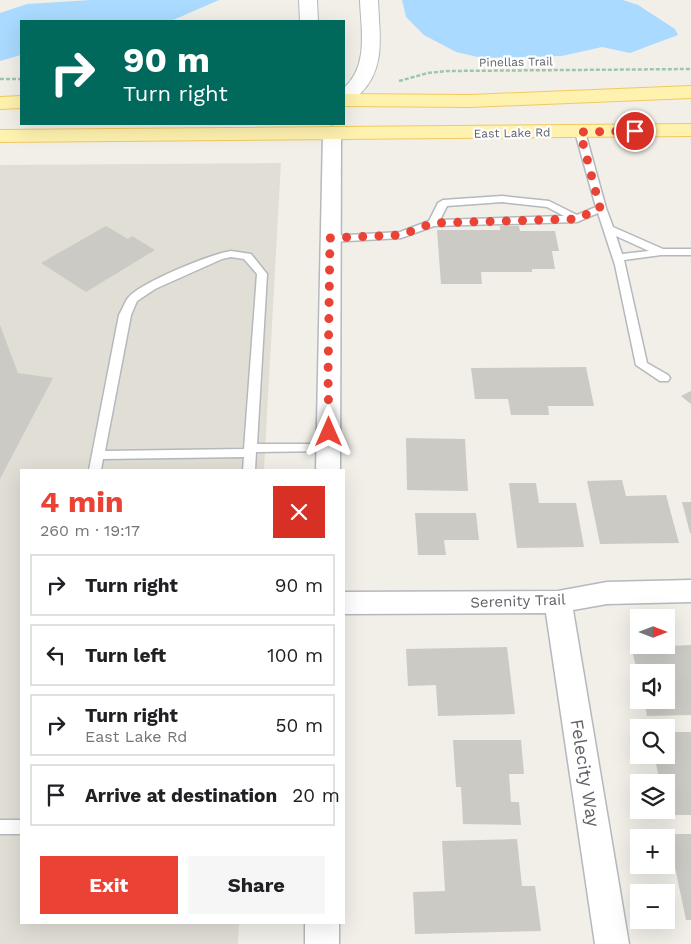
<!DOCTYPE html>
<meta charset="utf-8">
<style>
body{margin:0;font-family:"Work Sans",sans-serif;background:#f6f6f6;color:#202124;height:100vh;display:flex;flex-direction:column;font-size:19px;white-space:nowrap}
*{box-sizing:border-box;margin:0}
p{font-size:16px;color:#757577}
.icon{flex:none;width:28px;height:28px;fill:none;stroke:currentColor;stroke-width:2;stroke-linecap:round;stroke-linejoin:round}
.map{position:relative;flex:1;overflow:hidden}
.details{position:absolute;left:20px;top:469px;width:325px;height:455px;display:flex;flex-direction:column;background:#fff;border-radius:0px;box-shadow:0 5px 20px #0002}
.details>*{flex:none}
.guide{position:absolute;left:20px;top:20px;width:325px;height:105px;border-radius:0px;box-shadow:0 5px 20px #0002;background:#00695c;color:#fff;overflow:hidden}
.needle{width:32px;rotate:90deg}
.buttons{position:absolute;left:630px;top:609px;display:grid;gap:10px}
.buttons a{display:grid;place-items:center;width:45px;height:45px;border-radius:0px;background:#fff;box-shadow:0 5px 20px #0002;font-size:25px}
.pin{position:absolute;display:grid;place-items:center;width:42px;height:42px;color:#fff;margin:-21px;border:2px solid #fff;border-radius:50%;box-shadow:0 1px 5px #0007}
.me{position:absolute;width:55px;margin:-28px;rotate:0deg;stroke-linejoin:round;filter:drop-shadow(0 0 4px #0008)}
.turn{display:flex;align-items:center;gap:18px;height:105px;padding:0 20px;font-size:22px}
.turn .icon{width:65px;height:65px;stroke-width:2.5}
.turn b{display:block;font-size:35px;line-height:42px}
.round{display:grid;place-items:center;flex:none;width:52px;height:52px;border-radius:0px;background:#f6f6f6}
.headline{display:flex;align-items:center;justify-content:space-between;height:85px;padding:0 20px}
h1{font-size:30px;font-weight:700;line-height:38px;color:#ea4335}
.action{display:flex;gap:10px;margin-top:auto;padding:10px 20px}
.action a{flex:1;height:58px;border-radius:0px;background:#ea4335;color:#fff;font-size:20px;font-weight:700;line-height:58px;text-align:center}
.action a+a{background:#f6f6f6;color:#202124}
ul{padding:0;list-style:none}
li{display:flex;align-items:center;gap:15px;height:62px;margin:0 10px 8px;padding:0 10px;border:2px solid #e0e0e0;border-radius:0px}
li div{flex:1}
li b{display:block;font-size:19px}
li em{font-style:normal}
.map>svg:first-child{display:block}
</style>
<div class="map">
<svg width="691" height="944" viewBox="0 0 691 944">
<rect width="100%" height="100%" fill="#f1efe8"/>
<!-- education -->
<path fill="#e1ded6" d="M 281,163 L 264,470 L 21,470 L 21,922 L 239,923 L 238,944 L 0,944 L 0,165 Z"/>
<!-- water -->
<g fill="#aadaff">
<path d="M 91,0 L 219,0 L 171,21 L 21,21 L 21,55 L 0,61 L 0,13 L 27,4 Z"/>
<path d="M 402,0 L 623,0 L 638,5 L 675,29 L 678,35 L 630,53 L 602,47 L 562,56 L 482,58 L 456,52 L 424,35 L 406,17 Z"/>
</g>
<!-- building -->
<g fill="#cccac5">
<path d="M 106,226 L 128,239 L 132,236 L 155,250 L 86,292 L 41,263 Z"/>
<path d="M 500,226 L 519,226 L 520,231 L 555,231 L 559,251 L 552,251 L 555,269 L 532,269 L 532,272 L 481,272 L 482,284 L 441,284 L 437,230 L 500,230 Z"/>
<path d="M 0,325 L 18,373 L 53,378 L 0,479 Z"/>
<path d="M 586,367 L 594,406 L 548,406 L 549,415 L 511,415 L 508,399 L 475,399 L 471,368 Z"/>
<path d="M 691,391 L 691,404 L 681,396 Z"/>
<path d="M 406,438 L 465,439 L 468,491 L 407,490 Z"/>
<path d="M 622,480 L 626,496 L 666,495 L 679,543 L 600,544 L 587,481 Z"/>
<path d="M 509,483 L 536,483 L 539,503 L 576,503 L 584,547 L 517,548 Z"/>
<path d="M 682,502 L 691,502 L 691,533 L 690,533 Z"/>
<path d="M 415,513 L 476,513 L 479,540 L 444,540 L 446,555 L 418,555 Z"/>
<path d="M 639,640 L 639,645 L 666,645 L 666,640 L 668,640 L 669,646 L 691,645 L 691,715 L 647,716 L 644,700 L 666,700 L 666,672 L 637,672 L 630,641 Z"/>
<path d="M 507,647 L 515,714 L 438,716 L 436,685 L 408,686 L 406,649 Z"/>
<path d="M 666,732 L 691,732 L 691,815 L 667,815 L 666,782 L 660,782 L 654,755 L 666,755 Z"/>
<path d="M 453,740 L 521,740 L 524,774 L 509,774 L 511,802 L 519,802 L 521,825 L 463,824 L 461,787 L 456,787 Z"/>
<path d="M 668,834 L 691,834 L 691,920 L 686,920 Z"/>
<path d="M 517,839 L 522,886 L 535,886 L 541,931 L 415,934 L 413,892 L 445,891 L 442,841 Z"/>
</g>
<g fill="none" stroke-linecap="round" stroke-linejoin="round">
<defs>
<g id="service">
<path d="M 580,129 L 585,132 L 606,208 L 613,227 L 663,249 L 691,249 L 691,255 L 661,255 L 624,260 L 647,363 L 668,375 L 670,378 L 668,381 L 660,381 L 636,365 L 615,265 L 598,213 L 577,222 L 434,226 L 401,238 L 330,242 L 325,239 L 330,236 L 400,232 L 429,221 L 438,203 L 443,200 L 502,196 L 549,201 L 577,215 L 596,207 L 575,132 ZM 502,202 L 547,207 L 564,216 L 440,220 L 447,206 ZM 616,236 L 649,251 L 622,254 Z"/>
<path d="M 231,251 L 251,254 L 267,274 L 257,444 L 329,444 L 333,445 L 335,448 L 333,451 L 256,452 L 255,470 L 243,470 L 244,457 L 103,459 L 101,470 L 89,470 L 119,315 C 122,310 125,302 128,298 C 141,282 211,254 231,251 ZM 231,257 L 244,259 L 257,274 L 244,449 L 105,451 L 131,315 L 137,301 L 155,289 L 222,259 Z"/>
<rect x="0" y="820" width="21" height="14"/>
</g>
<g id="minor">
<path d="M 332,127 L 339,129 L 341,133 L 340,470 L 316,470 L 323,133 L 325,129 Z"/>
<path d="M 691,580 L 691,602 L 607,604 L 573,610 L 629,944 L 595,944 L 546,613 L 344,614 L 344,592 L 558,591 L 607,582 Z"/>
<rect x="305" y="922" width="34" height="22"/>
</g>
<g id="tertiary">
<path d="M 299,0 L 317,0 L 318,21 L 300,21 Z"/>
<path d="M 360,0 L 378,0 C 379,33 387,68 360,94 C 355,99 351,102 344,104 L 344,88 C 369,65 361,30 360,0 Z"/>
</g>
<g id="primary">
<path d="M 691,86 L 691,98 L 470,107 L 344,106 L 344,94 L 470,95 Z"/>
<path d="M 21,96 L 21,108 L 0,109 L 0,97 Z"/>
<path d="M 691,124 L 691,136 L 0,142 L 0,130 Z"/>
</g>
</defs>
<!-- service casing -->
<use href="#service" stroke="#b5b8bc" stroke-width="3"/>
<!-- minor casing -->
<use href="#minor" stroke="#b5b8bc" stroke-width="3"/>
<!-- tertiary casing -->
<use href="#tertiary" stroke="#b5b8bc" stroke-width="2"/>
<!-- primary casing -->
<use href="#primary" stroke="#f2c960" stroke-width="2"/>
<!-- path -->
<g stroke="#9cc7a9" stroke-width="2.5" stroke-dasharray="4 2" stroke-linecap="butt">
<path d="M 0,79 L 21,79"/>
<path d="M 399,81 L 428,73 L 447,71 L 691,69"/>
</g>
<!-- service -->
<use href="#service" fill="#fff" fill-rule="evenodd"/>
<!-- minor -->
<use href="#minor" fill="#fff" fill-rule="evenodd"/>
<!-- tertiary -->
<use href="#tertiary" fill="#fff" fill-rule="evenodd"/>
<!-- primary -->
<use href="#primary" fill="#fff2af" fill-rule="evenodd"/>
</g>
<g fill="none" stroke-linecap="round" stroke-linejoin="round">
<!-- route -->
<path stroke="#ea4335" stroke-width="9" stroke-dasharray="0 16.2" d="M 329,432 L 328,377 L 330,238 L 401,235 L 433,223 L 577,219 L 600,208 L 580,132 L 635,131"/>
</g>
<g text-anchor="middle" stroke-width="4.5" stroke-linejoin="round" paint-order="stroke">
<!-- far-street labels -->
<g font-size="12" fill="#5f6368" stroke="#fff">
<text transform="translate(516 62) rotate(-1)" y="4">Pinellas Trail</text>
<text transform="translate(512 133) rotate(-1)" y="4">East Lake Rd</text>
</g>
<!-- street labels -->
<g font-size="15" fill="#5f6368" stroke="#fff">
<text transform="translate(518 601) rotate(-2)" y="5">Serenity Trail</text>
</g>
<!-- near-street labels -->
<g font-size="18" fill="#5f6368" stroke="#fff">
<text transform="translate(585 773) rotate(81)" y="6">Felecity Way</text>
</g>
</g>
</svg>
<div class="buttons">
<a><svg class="needle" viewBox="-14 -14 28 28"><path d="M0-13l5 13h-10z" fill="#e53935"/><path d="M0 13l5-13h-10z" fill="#757577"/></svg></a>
<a><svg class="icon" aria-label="sound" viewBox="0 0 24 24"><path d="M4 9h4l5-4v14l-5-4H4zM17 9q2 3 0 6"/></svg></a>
<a><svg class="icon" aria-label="search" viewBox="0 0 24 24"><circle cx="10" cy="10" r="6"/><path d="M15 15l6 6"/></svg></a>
<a><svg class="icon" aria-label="layers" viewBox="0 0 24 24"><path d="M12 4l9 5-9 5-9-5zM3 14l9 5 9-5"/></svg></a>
<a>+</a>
<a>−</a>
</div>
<div class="pin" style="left:635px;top:131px;background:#d93025"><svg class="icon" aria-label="arrive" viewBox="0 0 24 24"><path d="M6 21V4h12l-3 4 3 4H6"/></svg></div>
<svg class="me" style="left:329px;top:432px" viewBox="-20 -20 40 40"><path d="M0-17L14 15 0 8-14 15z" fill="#ea4335" stroke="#fff" stroke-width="4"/></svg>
<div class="guide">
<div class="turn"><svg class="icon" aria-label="right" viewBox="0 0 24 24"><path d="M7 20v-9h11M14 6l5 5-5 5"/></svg><div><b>90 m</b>Turn right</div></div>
</div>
<section class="details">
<div class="headline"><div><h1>4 min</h1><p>260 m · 19:17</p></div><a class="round" style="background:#d93025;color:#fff"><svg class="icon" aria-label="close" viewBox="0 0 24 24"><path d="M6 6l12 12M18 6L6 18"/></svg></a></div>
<ul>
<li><svg class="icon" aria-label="right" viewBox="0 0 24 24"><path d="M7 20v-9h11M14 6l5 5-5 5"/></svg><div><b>Turn right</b></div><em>90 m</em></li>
<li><svg class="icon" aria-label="left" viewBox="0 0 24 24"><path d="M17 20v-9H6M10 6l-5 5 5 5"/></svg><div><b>Turn left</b></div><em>100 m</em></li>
<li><svg class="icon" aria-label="right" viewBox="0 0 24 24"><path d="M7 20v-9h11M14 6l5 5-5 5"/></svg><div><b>Turn right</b><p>East Lake Rd</p></div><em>50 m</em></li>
<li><svg class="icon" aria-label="arrive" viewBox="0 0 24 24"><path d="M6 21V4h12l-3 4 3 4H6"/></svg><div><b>Arrive at destination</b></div><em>20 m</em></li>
</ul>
<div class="action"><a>Exit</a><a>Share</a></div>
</section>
</div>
